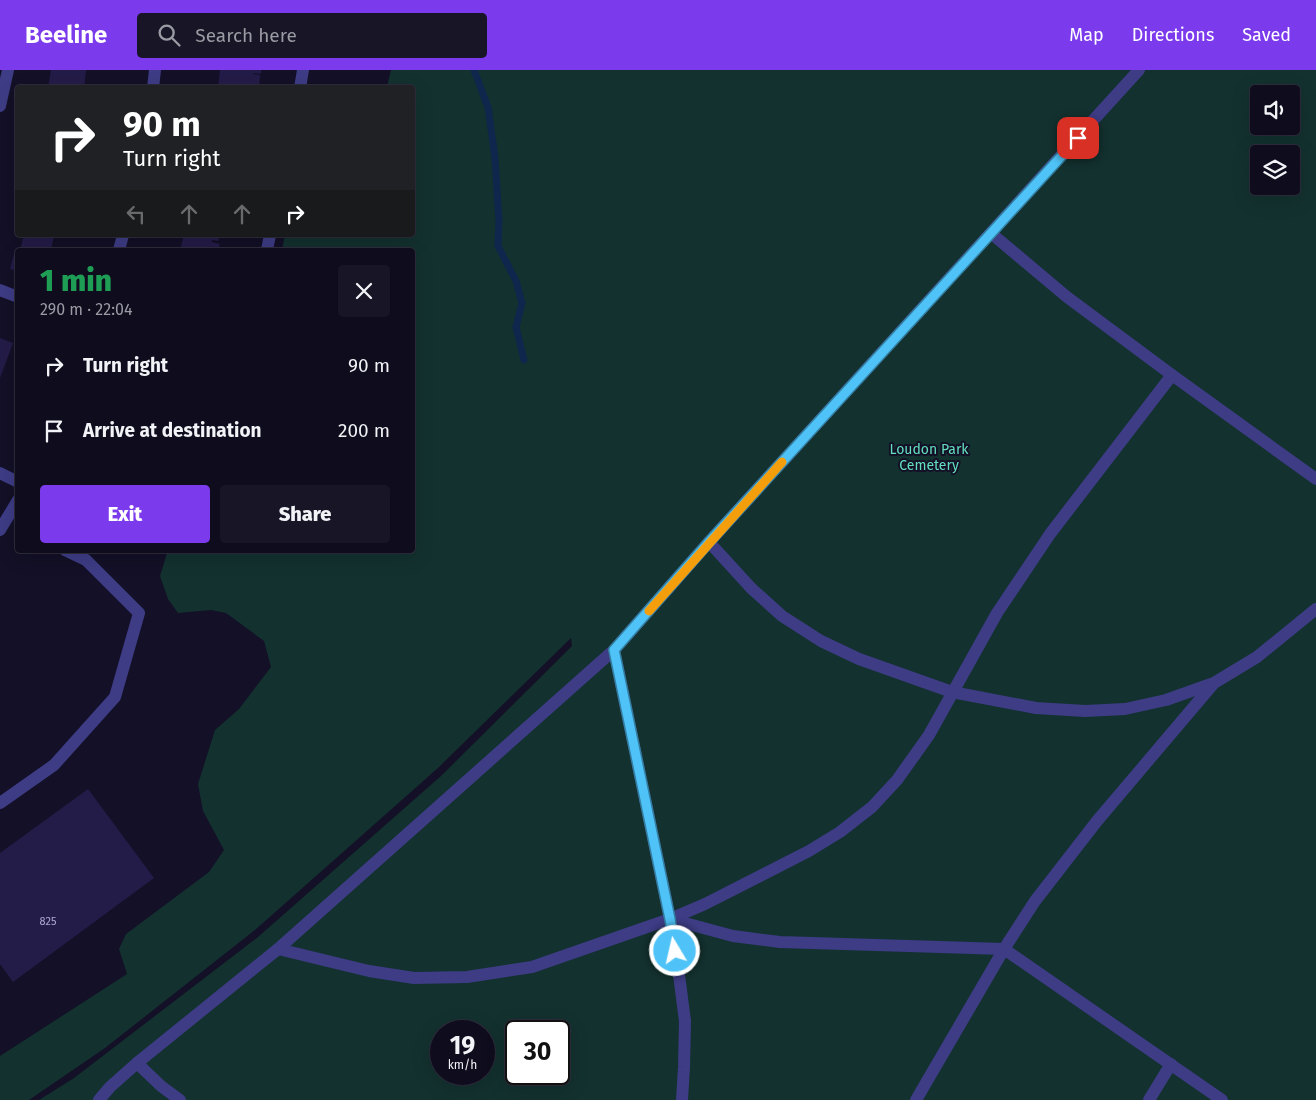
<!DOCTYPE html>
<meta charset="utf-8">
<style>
body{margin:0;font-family:"Fira Sans",sans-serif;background:#171526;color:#f1f3f6;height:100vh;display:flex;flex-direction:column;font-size:19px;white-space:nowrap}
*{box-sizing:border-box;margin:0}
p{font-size:16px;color:#9b9ba4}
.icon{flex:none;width:28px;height:28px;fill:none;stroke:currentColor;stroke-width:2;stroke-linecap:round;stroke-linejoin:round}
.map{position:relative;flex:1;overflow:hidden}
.sheet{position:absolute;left:15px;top:178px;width:400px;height:305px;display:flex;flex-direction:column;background:#0e0c1d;border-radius:5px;box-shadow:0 5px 20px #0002,0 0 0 1px #2e2c3b}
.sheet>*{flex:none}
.guide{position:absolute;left:15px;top:15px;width:400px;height:152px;border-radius:5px;box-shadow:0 5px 20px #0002,0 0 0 1px #2e2c3b;background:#202124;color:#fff;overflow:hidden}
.controls{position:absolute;left:1250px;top:15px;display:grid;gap:10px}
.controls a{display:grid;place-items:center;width:50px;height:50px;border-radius:5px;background:#0e0c1d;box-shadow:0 5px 20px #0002,0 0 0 1px #2e2c3b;font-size:25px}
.speed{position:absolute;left:430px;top:950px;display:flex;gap:10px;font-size:25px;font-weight:700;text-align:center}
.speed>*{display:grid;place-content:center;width:65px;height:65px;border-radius:50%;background:#0e0c1d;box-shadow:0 5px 20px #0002,0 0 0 1px #2e2c3b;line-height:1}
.speed small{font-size:12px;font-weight:400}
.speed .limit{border:2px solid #111;border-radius:8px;background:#fff;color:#111}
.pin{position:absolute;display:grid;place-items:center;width:42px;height:42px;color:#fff;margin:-21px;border-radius:10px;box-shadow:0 2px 8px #0006}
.me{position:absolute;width:55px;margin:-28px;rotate:351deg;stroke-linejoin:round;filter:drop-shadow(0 0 4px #0008)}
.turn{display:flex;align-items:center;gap:18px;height:105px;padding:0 25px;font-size:22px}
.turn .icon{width:65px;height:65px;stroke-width:2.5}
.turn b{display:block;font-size:35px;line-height:42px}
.lanes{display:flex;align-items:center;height:48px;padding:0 25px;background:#0003;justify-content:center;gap:25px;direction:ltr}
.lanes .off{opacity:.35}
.round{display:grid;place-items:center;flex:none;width:52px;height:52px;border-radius:5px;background:#171526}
.headline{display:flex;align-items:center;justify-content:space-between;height:85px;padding:0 25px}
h1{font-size:30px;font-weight:800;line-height:38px;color:#1e9e55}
.button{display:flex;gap:10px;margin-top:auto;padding:10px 25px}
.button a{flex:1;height:58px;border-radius:5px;background:#7c3aed;color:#fff;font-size:20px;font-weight:800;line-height:58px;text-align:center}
.button a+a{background:#171526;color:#f1f3f6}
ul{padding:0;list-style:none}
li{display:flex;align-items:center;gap:15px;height:65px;padding:0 25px}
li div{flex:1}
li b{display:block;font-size:19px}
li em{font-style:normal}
header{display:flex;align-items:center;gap:30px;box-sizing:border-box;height:70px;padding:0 25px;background:#7c3aed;color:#fff}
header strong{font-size:24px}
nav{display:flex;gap:28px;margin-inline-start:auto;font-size:18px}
.search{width:350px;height:45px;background:#171526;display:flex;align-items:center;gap:12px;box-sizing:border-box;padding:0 18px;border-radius:5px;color:#9b9ba4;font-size:19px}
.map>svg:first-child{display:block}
</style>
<header>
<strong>Beeline</strong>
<div class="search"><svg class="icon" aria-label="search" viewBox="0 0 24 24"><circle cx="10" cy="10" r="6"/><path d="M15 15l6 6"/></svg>Search here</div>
<nav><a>Map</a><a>Directions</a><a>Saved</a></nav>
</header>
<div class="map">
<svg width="1316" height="1030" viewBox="0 0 1316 1030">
<rect width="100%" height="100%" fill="#131027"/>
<!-- green -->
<path fill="#13312f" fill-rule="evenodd" d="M 391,0 L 1316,0 L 1316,1030 L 39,1030 L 74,1008 L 258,867 L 441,706 L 572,576 L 571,568 L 438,698 L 255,860 L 105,978 L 29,1030 L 0,1030 L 0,986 L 127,904 L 119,879 L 126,864 L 209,802 L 224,780 L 203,741 L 198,714 L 215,660 L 239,639 L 271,597 L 264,571 L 226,543 L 211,540 L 178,543 L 168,529 L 160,506 L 167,483 L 170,480 L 412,480 L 412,180 L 282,180 L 285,165 L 412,165 L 412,18 L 387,17 ZM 1259,24 L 1291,24 L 1291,56 L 1259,56 ZM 1259,84 L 1291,84 L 1291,116 L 1259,116 ZM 441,961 L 484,961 L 484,1004 L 441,1004 ZM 516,961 L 559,961 L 559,1004 L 516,1004 Z"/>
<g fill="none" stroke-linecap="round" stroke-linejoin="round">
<!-- stream -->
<path stroke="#0f274c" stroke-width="7" d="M 474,0 L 488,37 L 495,88 L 499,152 L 498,176 L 516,211 L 522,233 L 516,257 L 524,290"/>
</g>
<!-- building -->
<g fill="#241c48">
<path d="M 51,0 L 86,0 L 84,18 L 48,18 Z"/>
<path d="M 220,0 L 261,0 L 261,4 L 253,3 L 253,4 L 260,5 L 259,18 L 218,18 Z"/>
<path d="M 24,165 L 54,165 L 51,180 L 20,180 Z"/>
<path d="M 184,165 L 220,165 L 218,171 L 212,170 L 212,172 L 220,174 L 218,180 L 180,180 Z"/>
<path d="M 15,180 L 18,181 L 18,201 L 10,199 Z"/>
<path d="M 0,268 L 13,273 L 0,308 Z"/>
<path d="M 88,719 L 154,808 L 13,912 L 0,894 L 0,783 Z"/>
</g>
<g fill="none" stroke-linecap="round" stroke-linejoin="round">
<!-- minor -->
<g stroke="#3d3c85" stroke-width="12">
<path d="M 153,18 L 155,0"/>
<path d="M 300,18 L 303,0"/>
<path d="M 0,36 L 8,0"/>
<path d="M 992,164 L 1067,227 L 1172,305 L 1316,409"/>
<path d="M 119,180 L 123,165"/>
<path d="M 267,180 L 270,165"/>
<path d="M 0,220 L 18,227"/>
<path d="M 0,403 L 18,412"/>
<path d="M 0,460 L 18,430"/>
<path d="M 709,472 L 751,518 L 782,546 L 821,571 L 859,589 L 952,622 L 1036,638 L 1085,641 L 1125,639 L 1166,630 L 1211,614"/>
<path d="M 614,580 L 670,849 L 678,897 L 685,951 L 684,997 L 682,1030"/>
<path d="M 0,733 L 54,695 L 115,627 L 139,543 L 86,490 L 65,480"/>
<path d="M 670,849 L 733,866 L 780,872 L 1004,879 L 916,1030"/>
<path d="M 278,879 L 369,901 L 414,908 L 467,907 L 532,897 L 670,849 L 705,834 L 809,781 L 840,762 L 872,737 L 897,710 L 929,665 L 997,543 L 1050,464 L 1172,305"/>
<path d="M 137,993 L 161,1016 L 180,1030"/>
<path d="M 99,1030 L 110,1017 L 137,993 L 278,879 L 614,580 L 709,472 L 1139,0"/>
<path d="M 1149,1030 L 1171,994"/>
<path d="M 1222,1030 L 1004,879 L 1035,831 L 1097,751 L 1214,613 L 1257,587 L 1316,539"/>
</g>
</g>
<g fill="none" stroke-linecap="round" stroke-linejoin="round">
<defs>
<path id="route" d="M 675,881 L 670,849 L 614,580 L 709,472 L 1078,68"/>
</defs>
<!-- route casing -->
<use href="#route" stroke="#337fa1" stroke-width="12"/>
<!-- route -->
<use href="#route" stroke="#4fc3f7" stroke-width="9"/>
<!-- slow -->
<path stroke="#f59e0b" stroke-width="9" d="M 649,541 L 782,392"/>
</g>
<g text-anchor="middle" stroke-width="4" stroke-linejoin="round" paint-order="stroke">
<!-- number labels -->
<g font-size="11" fill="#aca8d0">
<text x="48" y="855">825</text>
</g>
<!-- park labels -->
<g font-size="14" fill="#63debd" stroke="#131027">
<text x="929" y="384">Loudon Park<tspan x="929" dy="16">Cemetery</tspan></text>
</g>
</g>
</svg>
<div class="controls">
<a><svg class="icon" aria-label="sound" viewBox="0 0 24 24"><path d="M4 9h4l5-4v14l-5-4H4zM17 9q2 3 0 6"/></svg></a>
<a><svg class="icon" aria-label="layers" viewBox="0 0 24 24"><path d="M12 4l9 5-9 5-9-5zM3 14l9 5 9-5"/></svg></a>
</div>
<div class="speed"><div>19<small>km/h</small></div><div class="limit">30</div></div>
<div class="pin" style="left:1078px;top:68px;background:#d93025"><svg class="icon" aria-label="arrive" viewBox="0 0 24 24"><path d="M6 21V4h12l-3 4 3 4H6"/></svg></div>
<svg class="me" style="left:675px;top:881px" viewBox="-20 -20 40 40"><circle r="17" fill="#4fc3f7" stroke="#fff" stroke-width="3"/><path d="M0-11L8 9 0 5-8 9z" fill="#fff"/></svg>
<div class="guide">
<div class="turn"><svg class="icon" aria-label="right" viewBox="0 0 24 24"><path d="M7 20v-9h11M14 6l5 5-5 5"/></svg><div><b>90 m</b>Turn right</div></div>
<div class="lanes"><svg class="icon off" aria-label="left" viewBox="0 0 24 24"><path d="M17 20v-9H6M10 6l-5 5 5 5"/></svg><svg class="icon off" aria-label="ahead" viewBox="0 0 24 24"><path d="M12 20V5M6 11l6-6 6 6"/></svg><svg class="icon off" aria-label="ahead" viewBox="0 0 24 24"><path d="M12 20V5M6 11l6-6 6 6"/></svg><svg class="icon" aria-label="right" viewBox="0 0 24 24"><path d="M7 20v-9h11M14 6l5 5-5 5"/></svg></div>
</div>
<section class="sheet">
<div class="headline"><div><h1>1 min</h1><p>290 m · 22:04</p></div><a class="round"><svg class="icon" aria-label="close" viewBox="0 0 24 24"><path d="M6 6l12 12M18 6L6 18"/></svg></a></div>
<ul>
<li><svg class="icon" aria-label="right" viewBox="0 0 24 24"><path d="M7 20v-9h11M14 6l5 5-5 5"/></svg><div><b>Turn right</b></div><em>90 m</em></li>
<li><svg class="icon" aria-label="arrive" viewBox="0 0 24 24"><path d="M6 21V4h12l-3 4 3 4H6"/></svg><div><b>Arrive at destination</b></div><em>200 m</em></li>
</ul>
<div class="button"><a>Exit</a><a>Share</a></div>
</section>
</div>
